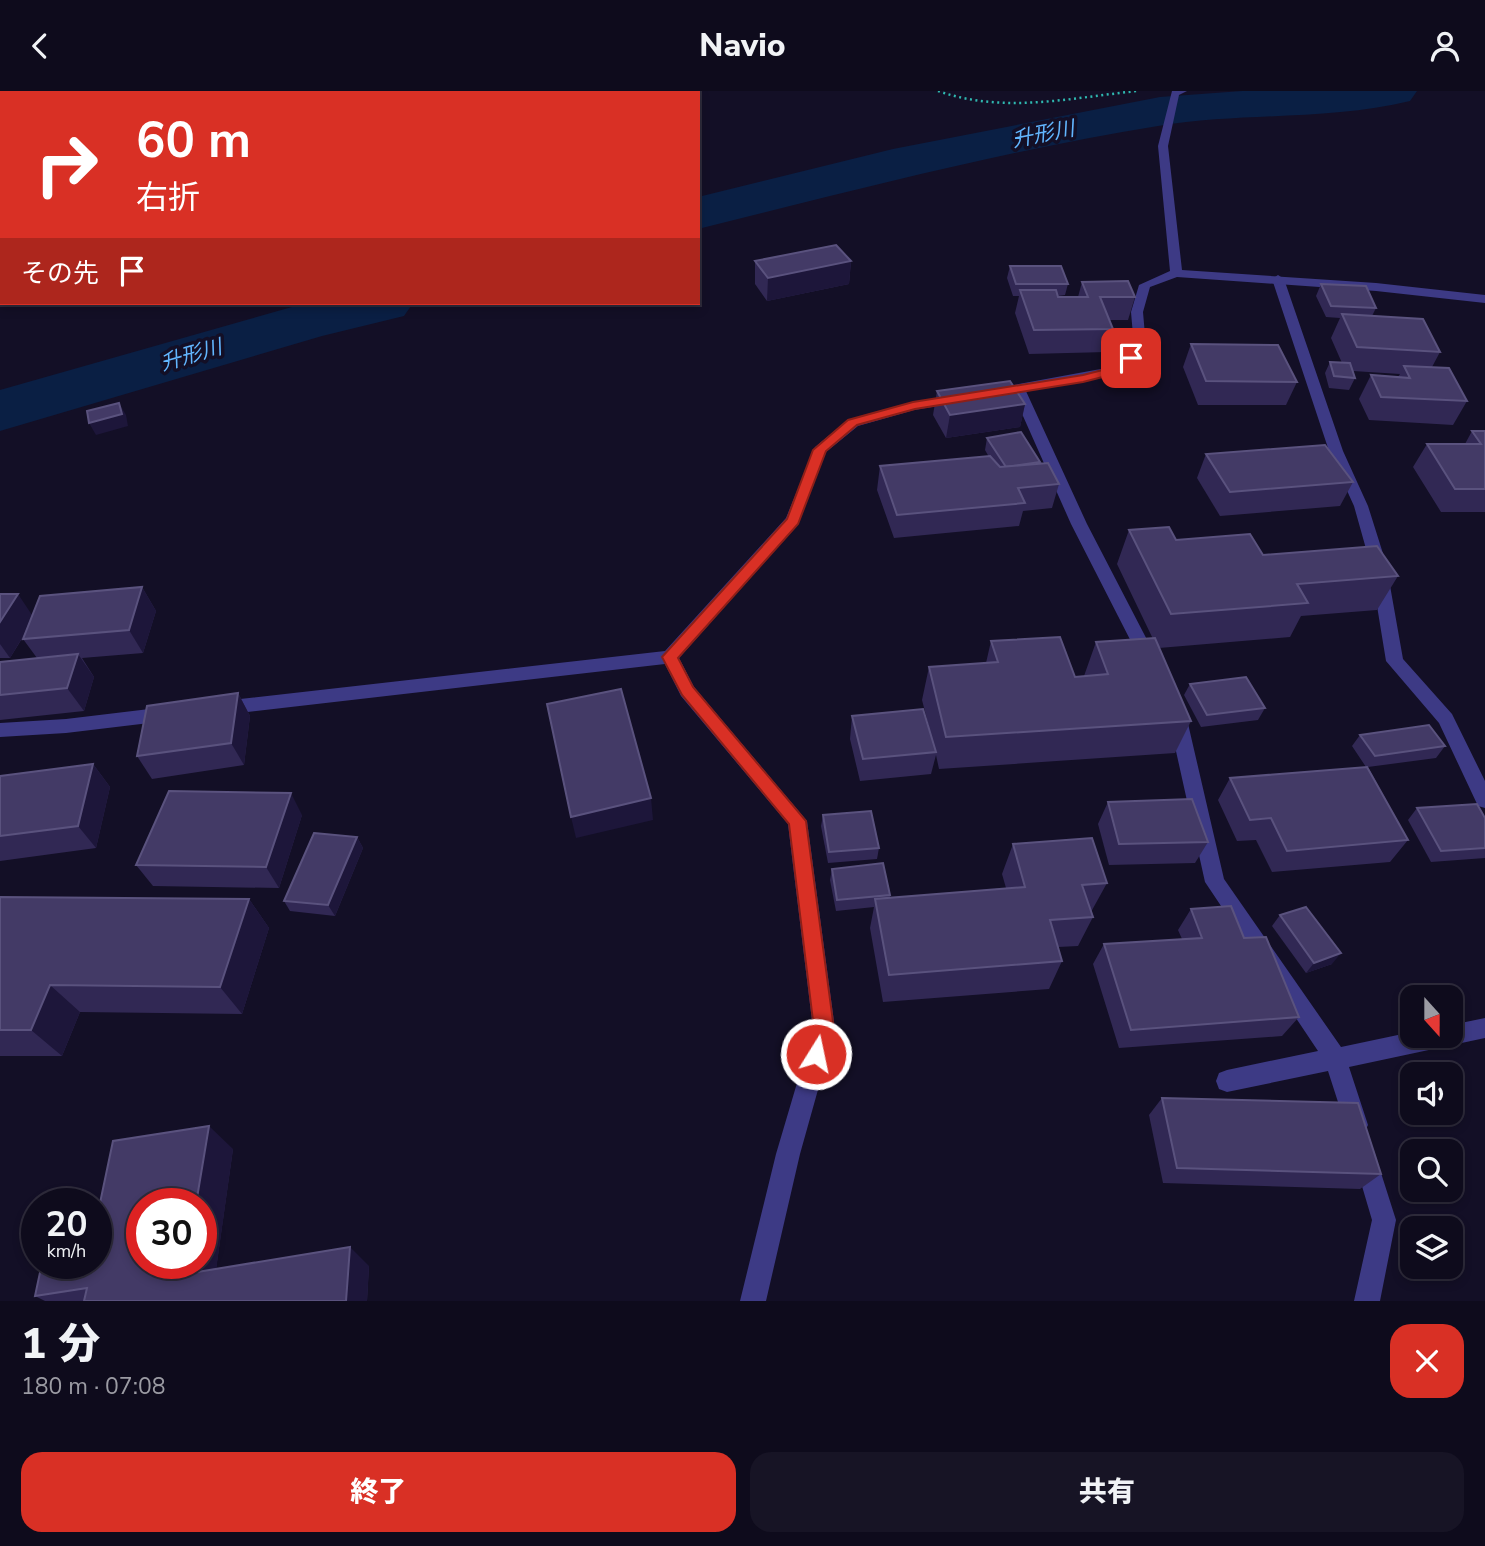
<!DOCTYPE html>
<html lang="ja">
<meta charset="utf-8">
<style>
body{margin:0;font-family:"Nunito Sans","Noto Sans JP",sans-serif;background:#171425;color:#f1f3f6;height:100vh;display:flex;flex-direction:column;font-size:26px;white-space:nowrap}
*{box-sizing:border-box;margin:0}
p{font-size:23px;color:#9b9ba3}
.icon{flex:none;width:38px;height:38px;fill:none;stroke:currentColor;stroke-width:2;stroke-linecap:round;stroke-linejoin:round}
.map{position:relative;height:1210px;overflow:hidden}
.sheet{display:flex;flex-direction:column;background:#0e0b1c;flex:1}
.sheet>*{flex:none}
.hud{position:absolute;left:0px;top:0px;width:700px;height:214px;box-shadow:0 4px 10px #0003,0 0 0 2px #2e2b3b;background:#d93025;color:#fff;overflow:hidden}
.needle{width:46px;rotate:159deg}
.tools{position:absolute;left:1400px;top:894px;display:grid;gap:14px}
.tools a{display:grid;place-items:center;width:63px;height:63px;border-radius:14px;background:#0e0b1c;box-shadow:0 4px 10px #0003,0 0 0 2px #2e2b3b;font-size:35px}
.speed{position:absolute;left:21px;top:1097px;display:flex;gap:14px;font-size:35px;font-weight:700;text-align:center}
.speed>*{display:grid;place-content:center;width:91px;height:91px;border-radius:50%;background:#0e0b1c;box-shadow:0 4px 10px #0003,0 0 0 2px #2e2b3b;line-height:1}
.speed small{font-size:18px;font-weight:400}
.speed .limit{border:10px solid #d22;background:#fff;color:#111}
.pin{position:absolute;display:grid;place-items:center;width:60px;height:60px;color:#fff;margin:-30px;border-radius:14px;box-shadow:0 4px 10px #0006}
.me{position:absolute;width:77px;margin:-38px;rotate:10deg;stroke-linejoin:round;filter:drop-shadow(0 0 5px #0008)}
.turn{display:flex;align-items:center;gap:24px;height:147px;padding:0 21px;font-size:32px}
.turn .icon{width:91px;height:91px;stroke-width:2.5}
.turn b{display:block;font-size:49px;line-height:60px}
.then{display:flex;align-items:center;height:66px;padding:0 21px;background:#0003;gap:14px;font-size:26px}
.round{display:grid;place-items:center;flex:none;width:74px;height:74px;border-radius:21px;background:#171425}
.summary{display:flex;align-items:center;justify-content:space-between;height:119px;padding:0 21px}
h1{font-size:42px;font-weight:800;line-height:52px}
.button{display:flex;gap:14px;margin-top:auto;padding:14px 21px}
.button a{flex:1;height:80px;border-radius:21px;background:#d93025;color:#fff;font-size:28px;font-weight:800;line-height:80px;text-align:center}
.button a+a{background:#171425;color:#f1f3f6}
header{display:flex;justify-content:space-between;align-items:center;height:91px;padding:0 21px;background:#0e0b1c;font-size:32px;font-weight:800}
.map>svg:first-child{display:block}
</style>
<header><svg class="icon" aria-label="back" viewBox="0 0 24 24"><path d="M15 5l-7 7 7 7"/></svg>Navio<svg class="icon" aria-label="person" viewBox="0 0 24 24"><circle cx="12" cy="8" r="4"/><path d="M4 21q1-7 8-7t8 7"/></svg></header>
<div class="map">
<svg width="1485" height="1210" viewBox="0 0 1485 1210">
<rect width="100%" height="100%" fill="#130f26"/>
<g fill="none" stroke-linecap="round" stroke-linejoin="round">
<!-- river -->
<g fill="#0a1f44" fill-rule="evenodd">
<path d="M 1242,0 L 1417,0 L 1410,10 C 1328,30 1241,21 1158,35 C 1003,60 851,100 698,138 L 698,106 L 893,58 L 1160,6 Z"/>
<path d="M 306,212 L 413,212 L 404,225 L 322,245 L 0,340 L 0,299 Z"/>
</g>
<!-- path -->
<path stroke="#2fb8b0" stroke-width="2.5" stroke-dasharray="2 3.5" stroke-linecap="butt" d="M 938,0 C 1004,23 1069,7 1137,0"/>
<!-- service -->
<g fill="#3d3a85" fill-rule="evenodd">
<path d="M 1278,184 L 1284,188 L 1343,360 L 1368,415 L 1386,472 L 1403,568 L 1452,623 L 1485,690 L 1485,717 L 1478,715 L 1439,632 L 1386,570 L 1370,472 L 1354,415 L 1329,360 L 1272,188 Z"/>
<path d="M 1018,294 L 1025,298 L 1087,433 L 1157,568 L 1154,572 L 1142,572 L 1071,433 L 1011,298 Z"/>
<path d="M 1177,617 L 1183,619 L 1186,624 L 1224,788 L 1341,956 L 1412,941 L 1412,945 L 1451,945 L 1451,934 L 1485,927 L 1485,947 L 1349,976 L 1368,1034 L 1364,1042 L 1356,1046 L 1348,1042 L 1328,980 L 1227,1001 L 1219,998 L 1216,990 L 1219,982 L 1227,979 L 1318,960 L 1205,791 L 1168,624 L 1171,619 Z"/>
<path d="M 1366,1056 L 1374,1060 L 1396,1129 L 1380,1210 L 1354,1210 L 1372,1129 L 1354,1068 L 1358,1060 Z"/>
</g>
<!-- minor -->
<g fill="#3d3a85" fill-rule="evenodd">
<path d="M 1172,0 L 1187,0 L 1179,4 L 1168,55 L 1182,179 L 1376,192 L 1485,204 L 1485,212 L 1376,200 L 1177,186 L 1150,196 L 1143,221 L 1146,256 L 1127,281 L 1083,291 L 987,305 L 987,299 L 992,298 L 1117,275 L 1134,256 L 1131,221 L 1139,194 L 1170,180 L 1158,55 Z"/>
<path d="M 957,304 L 964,308 L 962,311 L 914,319 L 858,335 L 826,361 L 798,433 L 679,567 L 694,596 L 807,730 L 835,938 L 800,1063 L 766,1210 L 740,1210 L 776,1063 L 813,938 L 788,733 L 681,605 L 665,573 L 222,624 L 216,622 L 213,617 L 216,612 L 222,610 L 665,560 L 786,427 L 815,356 L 848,329 L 913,311 Z"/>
<path d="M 166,616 L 172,618 L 175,623 L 172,628 L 166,630 L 66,642 L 0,646 L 0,632 L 66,628 Z"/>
</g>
</g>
<!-- wall -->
<g fill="#312854">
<path d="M 755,170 L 851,170 L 849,193 L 767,210 L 755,193 Z"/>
<path d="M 1010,175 L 1068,193 L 1065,204 L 1058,205 L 1058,206 L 1078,206 L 1082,191 L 1135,206 L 1128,229 L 1110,229 L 1113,238 L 1107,261 L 1029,263 L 1015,222 L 1019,205 L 1013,205 L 1007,187 Z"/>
<path d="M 1321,193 L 1376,217 L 1372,225 L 1440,261 L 1432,276 L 1467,310 L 1453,334 L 1369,329 L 1359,308 L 1371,284 L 1398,286 L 1400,283 L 1353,280 L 1355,287 L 1349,299 L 1329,297 L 1325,282 L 1330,271 L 1342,272 L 1331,247 L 1340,227 L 1326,226 L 1316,205 Z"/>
<path d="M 1191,253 L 1297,291 L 1286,314 L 1198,314 L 1183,276 Z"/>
<path d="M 937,300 L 1025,313 L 1020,336 L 946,347 L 933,324 Z"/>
<path d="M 1472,340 L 1485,340 L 1485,421 L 1441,421 L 1413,376 L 1427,353 L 1465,353 Z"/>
<path d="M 987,347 L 1040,371 L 1040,372 L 1059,393 L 1052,417 L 1023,420 L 1019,435 L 894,447 L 877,399 L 880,375 L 989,366 L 985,359 Z"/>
<path d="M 1206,363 L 1353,391 L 1340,415 L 1220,425 L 1197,387 Z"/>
<path d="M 1129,439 L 1176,449 L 1263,464 L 1398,485 L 1377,519 L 1301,525 L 1290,546 L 1159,557 L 1191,630 L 1175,662 L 939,678 L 936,664 L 931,683 L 860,690 L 850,648 L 852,625 L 929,636 L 922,609 L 929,576 L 986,572 L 991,550 L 1075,586 L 1084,585 L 1096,551 L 1153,548 L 1117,473 Z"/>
<path d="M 142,496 L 156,520 L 143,562 L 82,567 L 94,586 L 84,620 L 0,629 L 0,571 L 37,567 L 23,548 L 26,541 L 10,567 L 0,567 L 0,503 L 32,524 Z"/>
<path d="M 1190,593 L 1265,617 L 1258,629 L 1201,636 L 1184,604 Z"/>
<path d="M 238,602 L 250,625 L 244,674 L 152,688 L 137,665 Z"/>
<path d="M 1360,644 L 1445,655 L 1436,667 L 1368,676 L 1408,749 L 1390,771 L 1272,781 L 1256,749 L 1237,750 L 1218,709 L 1230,687 L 1366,676 L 1352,655 Z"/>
<path d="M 93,673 L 110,696 L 96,757 L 0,770 L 0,685 Z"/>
<path d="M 1108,711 L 1208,751 L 1195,772 L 1109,774 L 1098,733 Z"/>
<path d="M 1417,717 L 1485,727 L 1485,767 L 1431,771 L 1408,729 Z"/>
<path d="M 302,724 L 279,797 L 153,795 L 136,774 Z"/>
<path d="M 823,724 L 879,757 L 877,768 L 828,772 L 821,735 Z"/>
<path d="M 357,746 L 363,757 L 335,825 L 290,820 L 284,810 Z"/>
<path d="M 1013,753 L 1107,792 L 1091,821 L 1093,826 L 1078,855 L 1058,856 L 1062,870 L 1049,898 L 883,911 L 870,837 L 874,816 L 836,820 L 830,789 L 832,778 L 890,804 L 890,807 L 1006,797 L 1002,783 Z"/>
<path d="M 0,806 L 249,808 L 269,837 L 242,923 L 80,921 L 62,965 L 0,965 Z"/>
<path d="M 1191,818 L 1244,847 L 1299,926 L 1282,945 L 1119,957 L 1093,873 L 1104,853 L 1182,848 L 1178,839 Z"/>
<path d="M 1280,824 L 1332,873 L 1306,882 L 1272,835 Z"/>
<path d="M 1162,1007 L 1381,1083 L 1360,1098 L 1163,1092 L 1149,1024 Z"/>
<path d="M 233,1058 L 216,1178 L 369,1175 L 367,1210 L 45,1210 L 35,1205 Z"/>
</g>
<!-- shaded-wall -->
<g fill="#1d163a">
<path d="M 851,170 L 849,193 L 767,210 L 768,187 Z"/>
<path d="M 119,312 L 126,324 L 128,335 L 96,344 L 89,332 Z"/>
<path d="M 1025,313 L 1020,336 L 946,347 L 950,324 Z"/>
<path d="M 142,496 L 156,520 L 143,562 L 129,539 Z"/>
<path d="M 18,503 L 34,527 L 10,567 L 0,553 L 0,531 Z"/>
<path d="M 78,563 L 94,586 L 84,620 L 67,597 Z"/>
<path d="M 238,602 L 250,625 L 244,674 L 231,652 Z"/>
<path d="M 93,673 L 110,696 L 96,757 L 78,735 Z"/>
<path d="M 291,702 L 302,724 L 279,797 L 266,776 Z"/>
<path d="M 651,707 L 653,729 L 576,747 L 571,726 Z"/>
<path d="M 357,746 L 363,757 L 335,825 L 328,814 Z"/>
<path d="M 249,808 L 269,837 L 242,923 L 220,896 Z"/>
<path d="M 1341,862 L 1332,873 L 1306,882 L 1314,872 Z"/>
<path d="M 50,894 L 80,921 L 62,965 L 31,939 Z"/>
<path d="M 209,1035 L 233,1058 L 213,1201 L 185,1183 L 187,1172 L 201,1172 L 201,1113 L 196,1113 Z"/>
<path d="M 350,1156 L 369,1175 L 367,1210 L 346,1210 Z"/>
</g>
<!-- building -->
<g fill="#433a66" stroke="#5a527e" stroke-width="2">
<path d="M 836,154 L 851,170 L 768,187 L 755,170 Z"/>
<path d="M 1010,175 L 1061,175 L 1068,193 L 1016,193 Z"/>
<path d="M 1128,190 L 1135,206 L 1100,206 L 1113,238 L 1034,239 L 1020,199 L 1056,199 L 1058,206 L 1088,206 L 1082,191 Z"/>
<path d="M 1321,193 L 1366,195 L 1376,217 L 1331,215 Z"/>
<path d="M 1342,223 L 1423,228 L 1440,261 L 1357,256 Z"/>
<path d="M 1191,253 L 1278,254 L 1297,291 L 1206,290 Z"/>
<path d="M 1330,271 L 1350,272 L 1355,287 L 1334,285 Z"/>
<path d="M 1404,275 L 1449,277 L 1467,310 L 1381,306 L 1371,284 L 1410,287 Z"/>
<path d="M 1010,290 L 1025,313 L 950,324 L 937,300 Z"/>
<path d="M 119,312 L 122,323 L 89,332 L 87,320 Z"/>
<path d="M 1472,340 L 1485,340 L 1485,398 L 1455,398 L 1427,353 L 1481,353 Z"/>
<path d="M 1021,341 L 1040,371 L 1006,376 L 987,347 Z"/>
<path d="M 1325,354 L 1353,391 L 1230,401 L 1206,363 Z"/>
<path d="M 990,365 L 1000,376 L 1048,372 L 1059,393 L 1018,397 L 1025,412 L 897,424 L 880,375 Z"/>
<path d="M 1169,436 L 1176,449 L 1250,443 L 1263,464 L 1377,455 L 1398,485 L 1297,493 L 1308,512 L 1171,523 L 1129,439 Z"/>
<path d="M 142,496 L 129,539 L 23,548 L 40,505 Z"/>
<path d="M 0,503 L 18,503 L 0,531 Z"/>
<path d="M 1060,546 L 1075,586 L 1108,583 L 1096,551 L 1155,547 L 1191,630 L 946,646 L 929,576 L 998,571 L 991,550 Z"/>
<path d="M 78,563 L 67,597 L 0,604 L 0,571 Z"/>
<path d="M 1246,586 L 1265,617 L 1207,624 L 1190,593 Z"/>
<path d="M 621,598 L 651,707 L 571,726 L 547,613 Z"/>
<path d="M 238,602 L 231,652 L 137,665 L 147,615 Z"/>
<path d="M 923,618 L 936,661 L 863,668 L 852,625 Z"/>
<path d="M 1429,634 L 1445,655 L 1375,665 L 1360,644 Z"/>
<path d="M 93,673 L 78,735 L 0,745 L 0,685 Z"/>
<path d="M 1367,676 L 1408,749 L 1287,760 L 1271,727 L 1250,729 L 1230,687 Z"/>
<path d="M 169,700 L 291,702 L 266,776 L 136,774 Z"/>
<path d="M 1192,708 L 1208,751 L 1119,753 L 1108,711 Z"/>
<path d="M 1477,713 L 1485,727 L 1485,757 L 1441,760 L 1417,717 Z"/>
<path d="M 871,720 L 879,757 L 829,761 L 823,724 Z"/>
<path d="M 314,742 L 357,746 L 328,814 L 284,810 Z"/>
<path d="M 1092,747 L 1107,792 L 1082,794 L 1093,826 L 1050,829 L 1062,870 L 889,884 L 875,808 L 1025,796 L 1013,753 Z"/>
<path d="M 883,772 L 890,804 L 837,809 L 832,778 Z"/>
<path d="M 0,806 L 249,808 L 220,896 L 50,894 L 31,939 L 0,939 Z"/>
<path d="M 1231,815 L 1244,847 L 1266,846 L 1299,926 L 1131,939 L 1104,853 L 1202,847 L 1191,818 Z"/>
<path d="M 1306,816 L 1341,862 L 1314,872 L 1280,824 Z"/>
<path d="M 1162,1007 L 1358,1012 L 1381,1083 L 1177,1077 Z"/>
<path d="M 209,1035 L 196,1113 L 142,1113 L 142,1172 L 187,1172 L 185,1183 L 350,1156 L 346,1210 L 84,1210 L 87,1197 L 35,1205 L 42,1172 L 96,1172 L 96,1131 L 113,1050 Z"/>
</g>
<!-- route -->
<path fill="#d93025" stroke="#8d1f18" stroke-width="2" d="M 1127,264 L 1137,267 L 1126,280 L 1083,291 L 915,318 L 857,334 L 826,360 L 798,433 L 678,567 L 693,596 L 806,730 L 834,938 L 824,970 L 816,973 L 809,970 L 806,963 L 814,938 L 789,733 L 682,604 L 662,566 L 787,428 L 813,359 L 848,329 L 913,311 L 1083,284 L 1118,275 Z"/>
<g text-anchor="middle" stroke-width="7" stroke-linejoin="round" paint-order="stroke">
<!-- far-water labels -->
<g font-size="21" font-style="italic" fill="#62b6ff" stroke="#130f26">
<text transform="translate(1043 43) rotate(-11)" y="7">升形川</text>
<text transform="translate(191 264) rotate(-16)" y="7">升形川</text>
</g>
</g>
</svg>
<div class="tools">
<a><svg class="needle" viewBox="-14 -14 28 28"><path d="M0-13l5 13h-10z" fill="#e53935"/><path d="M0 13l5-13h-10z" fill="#9b9ba3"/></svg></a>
<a><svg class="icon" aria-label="sound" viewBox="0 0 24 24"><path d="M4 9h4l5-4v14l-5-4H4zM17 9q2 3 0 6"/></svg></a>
<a><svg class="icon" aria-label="search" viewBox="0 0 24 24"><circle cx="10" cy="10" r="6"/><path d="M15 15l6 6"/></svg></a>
<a><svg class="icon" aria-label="layers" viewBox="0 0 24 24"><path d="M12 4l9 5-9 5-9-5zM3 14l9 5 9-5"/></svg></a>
</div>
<div class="speed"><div>20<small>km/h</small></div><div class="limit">30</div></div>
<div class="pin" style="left:1131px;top:267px;background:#d93025"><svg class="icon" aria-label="arrive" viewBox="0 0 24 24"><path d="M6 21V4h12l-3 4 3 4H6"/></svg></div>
<svg class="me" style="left:816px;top:963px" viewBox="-20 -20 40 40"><circle r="17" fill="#d93025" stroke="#fff" stroke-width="3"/><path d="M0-11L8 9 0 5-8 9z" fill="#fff"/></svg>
<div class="hud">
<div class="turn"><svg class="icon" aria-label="right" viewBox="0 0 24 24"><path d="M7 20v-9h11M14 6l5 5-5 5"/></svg><div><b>60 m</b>右折</div></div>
<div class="then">その先<svg class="icon" aria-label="arrive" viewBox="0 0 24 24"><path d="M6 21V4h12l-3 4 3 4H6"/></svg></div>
</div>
</div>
<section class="sheet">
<div class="summary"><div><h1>1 分</h1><p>180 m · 07:08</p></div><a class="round" style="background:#d93025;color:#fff"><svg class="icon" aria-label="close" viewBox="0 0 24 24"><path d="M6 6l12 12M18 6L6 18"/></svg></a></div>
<div class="button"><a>終了</a><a>共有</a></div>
</section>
